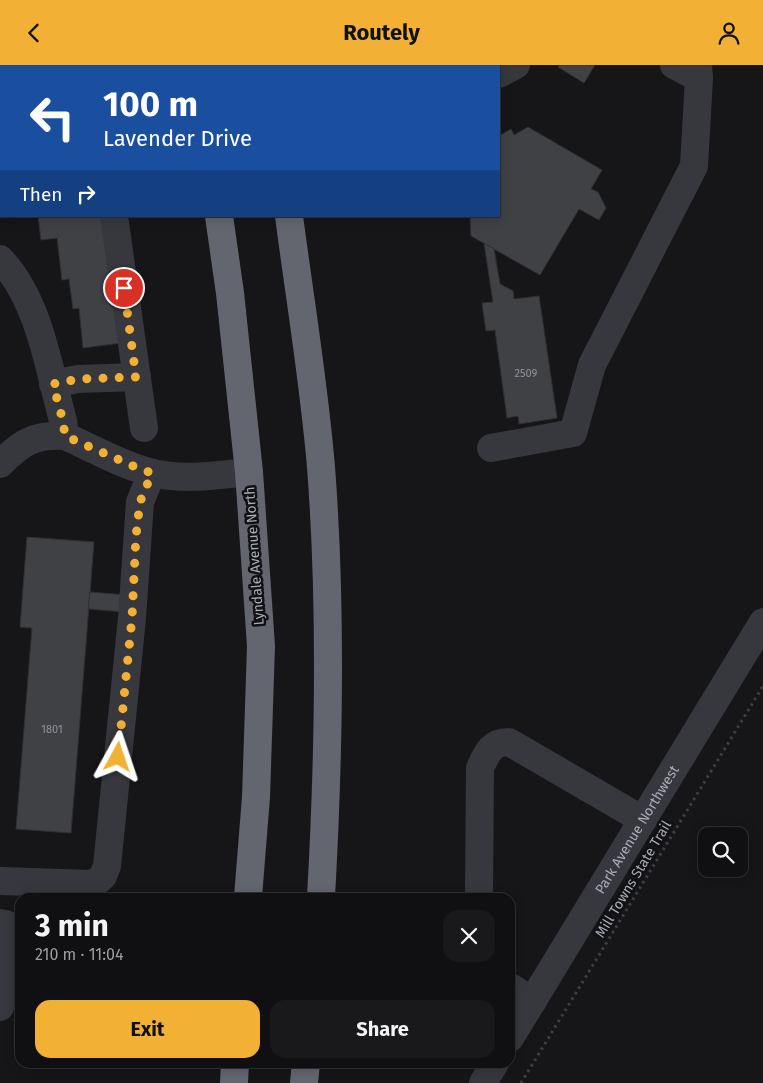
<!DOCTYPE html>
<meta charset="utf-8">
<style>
body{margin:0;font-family:"Fira Sans",sans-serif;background:#19191b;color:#f1f3f6;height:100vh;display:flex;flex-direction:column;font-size:19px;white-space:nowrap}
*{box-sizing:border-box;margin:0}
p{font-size:16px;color:#9c9d9f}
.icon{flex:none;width:28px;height:28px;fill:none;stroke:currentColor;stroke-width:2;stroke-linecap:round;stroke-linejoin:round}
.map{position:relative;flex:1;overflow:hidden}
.panel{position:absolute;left:15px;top:828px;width:500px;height:175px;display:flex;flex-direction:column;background:#101012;border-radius:15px;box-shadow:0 2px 12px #0003,0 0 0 1px #303032}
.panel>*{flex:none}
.hud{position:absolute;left:0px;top:0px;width:500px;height:152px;box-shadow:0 2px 12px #0003,0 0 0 1px #303032;background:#1a4fa0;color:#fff;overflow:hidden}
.buttons{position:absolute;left:698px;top:762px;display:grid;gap:10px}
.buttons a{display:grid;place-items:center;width:50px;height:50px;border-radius:10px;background:#101012;box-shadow:0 2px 12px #0003,0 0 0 1px #303032;font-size:25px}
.pin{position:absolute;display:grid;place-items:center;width:42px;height:42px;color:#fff;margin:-21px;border:2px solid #fff;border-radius:50%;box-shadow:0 1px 5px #0007}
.me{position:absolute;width:55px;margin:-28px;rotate:5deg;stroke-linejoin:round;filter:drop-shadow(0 0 4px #0008)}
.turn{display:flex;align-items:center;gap:18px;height:105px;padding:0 20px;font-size:22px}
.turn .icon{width:65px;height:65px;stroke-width:2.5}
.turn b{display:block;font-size:35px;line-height:42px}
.then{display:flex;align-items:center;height:48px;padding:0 20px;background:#0003;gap:10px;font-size:19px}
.round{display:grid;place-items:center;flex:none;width:52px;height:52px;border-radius:15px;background:#19191b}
.summary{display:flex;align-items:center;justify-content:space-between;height:85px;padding:0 20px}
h1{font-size:30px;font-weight:700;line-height:38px}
.primary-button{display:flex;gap:10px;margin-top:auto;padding:10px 20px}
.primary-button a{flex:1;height:58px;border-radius:15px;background:#f2b134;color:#111;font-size:20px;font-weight:700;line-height:58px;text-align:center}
.primary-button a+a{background:#19191b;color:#f1f3f6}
header{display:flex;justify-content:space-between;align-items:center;height:65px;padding:0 20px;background:#f2b134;color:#111;font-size:22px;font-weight:700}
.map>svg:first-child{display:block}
</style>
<header><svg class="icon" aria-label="back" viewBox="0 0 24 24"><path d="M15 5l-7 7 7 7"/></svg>Routely<svg class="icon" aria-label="person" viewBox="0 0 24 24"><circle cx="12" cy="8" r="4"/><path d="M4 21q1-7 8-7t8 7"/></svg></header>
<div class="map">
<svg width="763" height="1018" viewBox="0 0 763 1018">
<rect width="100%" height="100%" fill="#161618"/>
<!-- building -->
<g fill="#404145" stroke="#303034">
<path d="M 0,0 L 64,0 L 64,1 L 1,1 L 0,35 Z"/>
<path d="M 560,0 L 595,0 L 584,18 L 558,2 Z"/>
<path d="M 528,62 L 602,105 L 591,124 L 598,127 L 606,143 L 599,155 L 579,144 L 540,210 L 471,171 L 470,151 L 499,151 L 499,71 L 511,64 L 514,70 Z"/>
<path d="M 38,151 L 107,151 L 121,278 L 83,283 L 79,243 L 73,244 L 69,214 L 62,215 L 57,173 L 41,175 Z"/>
<path d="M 484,178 L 494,184 L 500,219 L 513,226 L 514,234 L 539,231 L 557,353 L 519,359 L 518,351 L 507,353 L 495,265 L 486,266 L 482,238 L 493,237 Z"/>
<path d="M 27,472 L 94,477 L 71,768 L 16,764 L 32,563 L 20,562 Z"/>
<path d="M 90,527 L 126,530 L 125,547 L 88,544 Z"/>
</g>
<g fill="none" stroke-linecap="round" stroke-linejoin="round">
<!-- path -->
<path stroke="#3d3f44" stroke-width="3" stroke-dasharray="2.5 4" stroke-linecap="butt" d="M 521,1018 L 763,621"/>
<!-- minor -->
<g stroke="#37383d" stroke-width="28">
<path d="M 93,0 L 93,1"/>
<path d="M 395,0 L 395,1"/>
<path d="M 674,0 L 699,13"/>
<path d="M 499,9 L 516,0"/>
<path d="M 0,121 L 1,122"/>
<path d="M 114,151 L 144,363"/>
<path d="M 0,194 C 39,234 49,304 63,356 L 65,371"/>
<path d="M 53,319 L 78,314 L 137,312"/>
<path d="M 491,383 L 573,368 L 592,300 L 694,101 L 699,13 L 698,0"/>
<path d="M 0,399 C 21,378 34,369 65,371 C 94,384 125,402 157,409 C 187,415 218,410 249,407"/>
<path d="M 0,816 L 94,819 L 103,811 L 107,801 L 132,553 L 140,437 L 152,408"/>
<path d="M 479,832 L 480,703 C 487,688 491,677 509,677 L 643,755"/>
<path d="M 0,858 L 6,859 L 0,942"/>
<path d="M 510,922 L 533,936"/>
<path id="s1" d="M 510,973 L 763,557"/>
<path d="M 483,1018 L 495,998"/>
</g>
<!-- highway -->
<g stroke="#63666e" stroke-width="28">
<path d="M 198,0 L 198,1"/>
<path d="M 266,0 L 266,1"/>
<path d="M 219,151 L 230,228 L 249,407 L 261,581 L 256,732 L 248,832"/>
<path d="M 289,151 C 300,235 314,318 321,402 C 332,545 329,690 321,832"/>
<path d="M 234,1018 L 235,998"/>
<path d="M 304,1018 L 306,998"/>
</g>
</g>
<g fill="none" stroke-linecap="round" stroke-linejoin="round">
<!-- route -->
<path stroke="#f2b134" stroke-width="9" stroke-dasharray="0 16.2" d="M 118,692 L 132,553 L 136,471 L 140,437 L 152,408 L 140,404 L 65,371 L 63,356 L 53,319 L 78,314 L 136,312 L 124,223"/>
</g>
<g text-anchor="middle" stroke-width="5" stroke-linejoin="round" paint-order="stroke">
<!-- number labels -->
<g font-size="11" fill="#8e929b">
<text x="526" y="312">2509</text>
<text x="52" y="668">1801</text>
</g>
<!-- street labels -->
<g font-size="14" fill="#a8adb8" stroke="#111113">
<text transform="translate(254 491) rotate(-94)" y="5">Lyndale Avenue North</text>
<text dy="5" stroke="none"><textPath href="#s1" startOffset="244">Park Avenue Northwest</textPath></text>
<text transform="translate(633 814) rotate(-59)" y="5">Mill Towns State Trail</text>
</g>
</g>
</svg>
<div class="buttons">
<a><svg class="icon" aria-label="search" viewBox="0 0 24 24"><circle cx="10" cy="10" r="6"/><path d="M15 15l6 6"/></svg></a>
</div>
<div class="pin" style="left:124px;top:223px;background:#d93025"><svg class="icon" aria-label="arrive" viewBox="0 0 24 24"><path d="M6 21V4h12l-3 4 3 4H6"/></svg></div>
<svg class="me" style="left:118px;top:692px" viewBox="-20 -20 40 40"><path d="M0-17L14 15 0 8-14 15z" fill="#f2b134" stroke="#fff" stroke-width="4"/></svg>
<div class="hud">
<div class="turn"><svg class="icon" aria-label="left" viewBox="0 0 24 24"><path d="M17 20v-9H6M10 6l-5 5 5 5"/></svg><div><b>100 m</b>Lavender Drive</div></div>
<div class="then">Then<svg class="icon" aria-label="right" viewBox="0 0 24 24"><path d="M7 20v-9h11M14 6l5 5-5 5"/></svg></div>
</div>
<section class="panel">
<div class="summary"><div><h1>3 min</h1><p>210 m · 11:04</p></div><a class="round"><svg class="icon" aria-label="close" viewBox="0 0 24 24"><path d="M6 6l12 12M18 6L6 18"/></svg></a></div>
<div class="primary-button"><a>Exit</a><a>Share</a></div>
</section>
</div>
